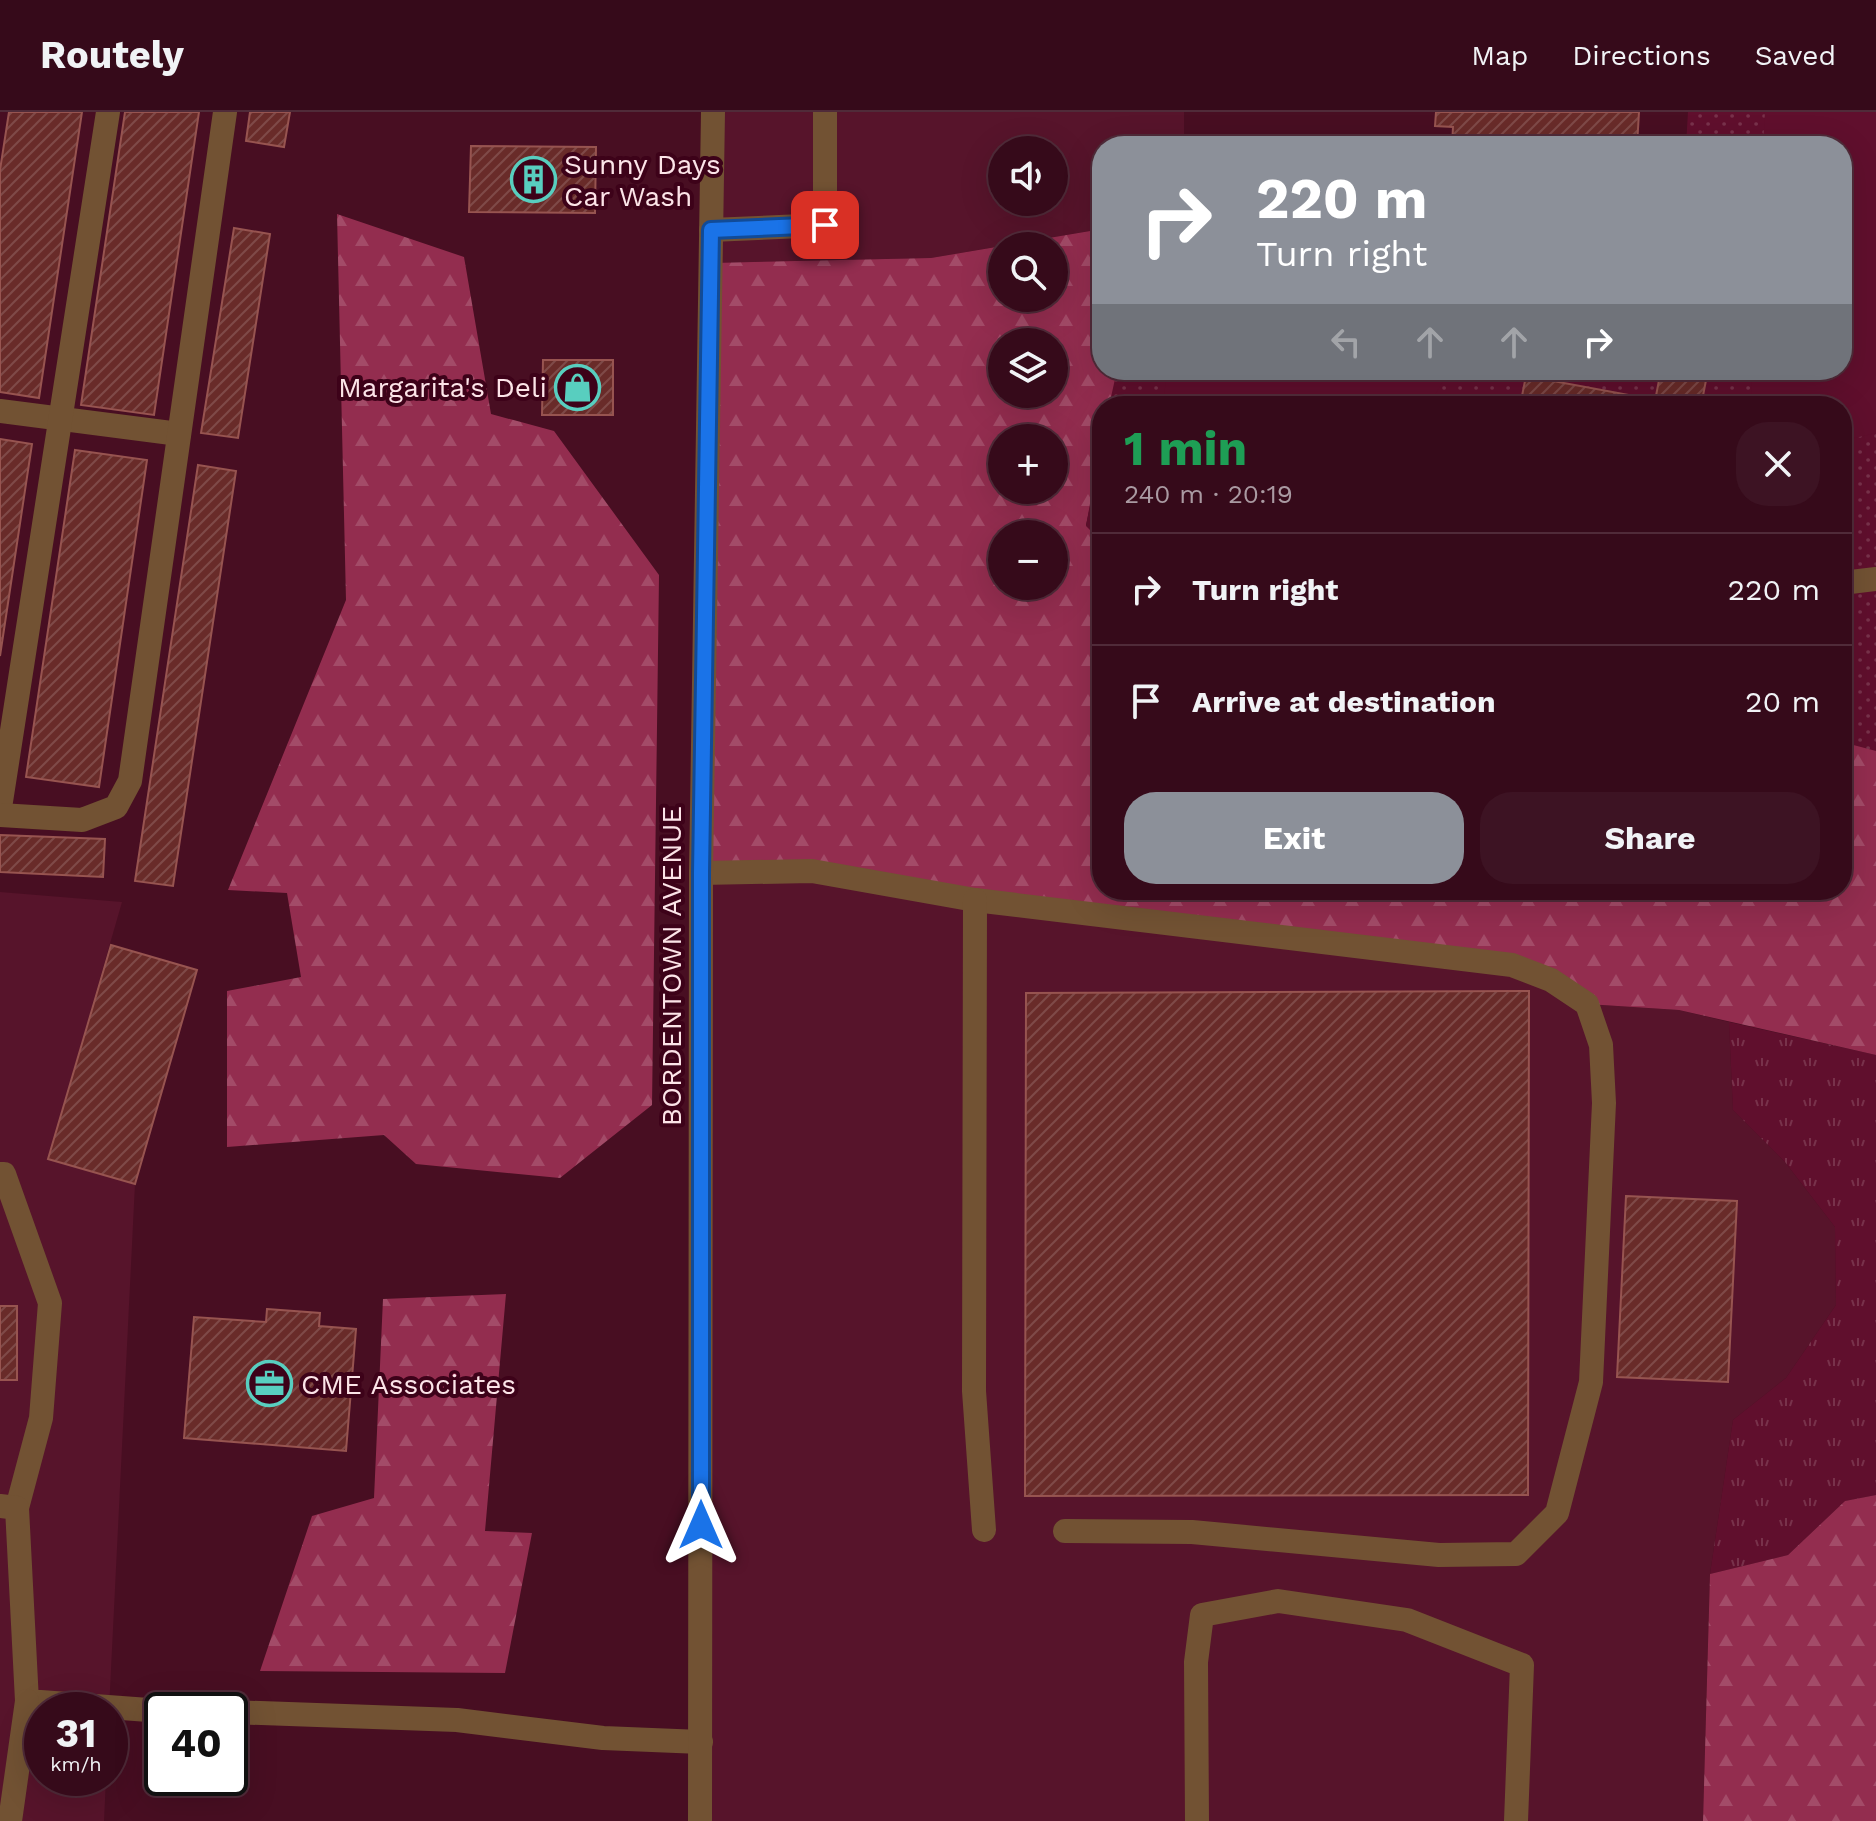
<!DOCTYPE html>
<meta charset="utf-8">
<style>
body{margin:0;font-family:"Work Sans",sans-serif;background:#3d1323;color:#f1f3f6;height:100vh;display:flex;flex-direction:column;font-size:30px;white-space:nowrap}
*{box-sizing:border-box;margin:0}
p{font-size:26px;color:#aa9aa2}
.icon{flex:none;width:44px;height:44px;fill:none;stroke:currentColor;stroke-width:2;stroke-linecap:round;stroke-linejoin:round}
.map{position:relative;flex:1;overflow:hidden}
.drawer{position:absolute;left:1092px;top:284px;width:760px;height:504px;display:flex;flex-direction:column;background:#360a1a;border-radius:32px;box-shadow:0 8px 32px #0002,0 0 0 2px #502b39}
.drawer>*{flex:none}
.banner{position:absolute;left:1092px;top:24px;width:760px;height:244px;border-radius:32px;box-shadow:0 8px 32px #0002,0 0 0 2px #502b39;background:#8c9099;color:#fff;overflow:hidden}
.fabs{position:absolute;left:988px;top:24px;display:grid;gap:16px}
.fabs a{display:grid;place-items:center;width:80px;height:80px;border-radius:50%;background:#360a1a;box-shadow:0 8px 32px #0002,0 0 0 2px #502b39;font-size:40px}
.speed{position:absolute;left:24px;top:1580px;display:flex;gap:16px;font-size:40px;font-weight:700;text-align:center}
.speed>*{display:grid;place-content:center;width:104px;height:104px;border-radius:50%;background:#360a1a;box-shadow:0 8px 32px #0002,0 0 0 2px #502b39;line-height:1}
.speed small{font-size:20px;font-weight:400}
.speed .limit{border:4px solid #111;border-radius:12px;background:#fff;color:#111}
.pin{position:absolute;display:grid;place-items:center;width:68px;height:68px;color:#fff;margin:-34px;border-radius:16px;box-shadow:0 4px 12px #0006}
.me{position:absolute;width:88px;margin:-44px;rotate:0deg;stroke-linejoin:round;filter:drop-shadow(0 0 6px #0008)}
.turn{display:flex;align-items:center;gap:28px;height:168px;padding:0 32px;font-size:36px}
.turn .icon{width:104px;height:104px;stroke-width:2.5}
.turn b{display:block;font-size:56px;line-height:68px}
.lanes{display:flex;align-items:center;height:76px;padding:0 32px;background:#0003;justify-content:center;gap:40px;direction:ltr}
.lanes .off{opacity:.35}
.round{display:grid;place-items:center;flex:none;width:84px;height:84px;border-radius:32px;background:#3d1323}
.head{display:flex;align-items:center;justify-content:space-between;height:136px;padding:0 32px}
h1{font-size:48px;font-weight:700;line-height:60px;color:#1e9e55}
.action{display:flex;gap:16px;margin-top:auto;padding:16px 32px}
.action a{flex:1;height:92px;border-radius:32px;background:#8c9099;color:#fff;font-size:32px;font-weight:700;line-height:92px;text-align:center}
.action a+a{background:#3d1323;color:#f1f3f6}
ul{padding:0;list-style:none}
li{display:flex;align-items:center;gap:24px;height:112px;padding:0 32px;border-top:2px solid #502b39}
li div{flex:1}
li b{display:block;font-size:30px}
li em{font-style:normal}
header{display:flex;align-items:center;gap:48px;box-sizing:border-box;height:112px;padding:0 40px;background:#360a1a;border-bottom:2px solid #502b39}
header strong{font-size:38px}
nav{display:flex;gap:44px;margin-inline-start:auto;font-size:28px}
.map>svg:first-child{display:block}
</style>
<header>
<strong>Routely</strong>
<nav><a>Map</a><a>Directions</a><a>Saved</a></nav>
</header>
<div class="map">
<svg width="1876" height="1709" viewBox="0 0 1876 1709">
<defs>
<pattern id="grass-tufts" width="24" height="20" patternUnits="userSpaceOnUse" patternTransform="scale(2)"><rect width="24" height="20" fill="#600f2d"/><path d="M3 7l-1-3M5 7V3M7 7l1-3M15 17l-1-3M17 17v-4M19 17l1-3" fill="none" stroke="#78324b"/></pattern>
<pattern id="forest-firs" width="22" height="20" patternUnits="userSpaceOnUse" patternTransform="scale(2)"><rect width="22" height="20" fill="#932d4f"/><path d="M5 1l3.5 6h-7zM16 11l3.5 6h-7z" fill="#a34b68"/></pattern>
<pattern id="park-dots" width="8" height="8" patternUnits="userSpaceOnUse" patternTransform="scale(2)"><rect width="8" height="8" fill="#600f2d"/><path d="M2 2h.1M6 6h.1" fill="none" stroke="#78324b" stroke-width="1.8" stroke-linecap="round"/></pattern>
<pattern id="building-hatch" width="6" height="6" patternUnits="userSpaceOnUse" patternTransform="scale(2)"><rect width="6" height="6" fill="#692b29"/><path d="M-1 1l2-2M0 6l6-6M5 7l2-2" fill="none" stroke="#7f4a48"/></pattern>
</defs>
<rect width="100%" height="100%" fill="#480e22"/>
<!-- built -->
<g fill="#57142b" fill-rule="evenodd">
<path d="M 713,0 L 1184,0 L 1184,34 L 1102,34 L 1102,117 L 931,146 L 710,151 ZM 1002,38 L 1054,38 L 1054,90 L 1002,90 Z"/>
<path d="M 812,759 L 1512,853 L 1587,892 L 1679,898 L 1729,910 L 1733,998 L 1785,1050 L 1835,1115 L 1836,1193 L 1786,1266 L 1733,1308 L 1710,1462 L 1703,1709 L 700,1709 L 701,761 Z"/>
<path d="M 0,780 L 122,790 L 48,1047 L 135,1072 L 109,1598 L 42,1598 L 42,1666 L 106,1666 L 104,1709 L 0,1709 Z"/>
</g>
<!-- grass -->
<path fill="url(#grass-tufts)" d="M 1729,910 L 1876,943 L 1876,1383 L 1845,1389 L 1788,1443 L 1710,1462 L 1733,1308 L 1786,1266 L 1836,1193 L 1835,1115 L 1785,1050 L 1733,998 Z"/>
<!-- forest -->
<g fill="url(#forest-firs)" fill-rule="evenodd">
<path d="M 337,102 L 464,145 L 491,302 L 554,319 L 659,463 L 652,993 L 560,1066 L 416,1052 L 384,1023 L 227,1035 L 227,879 L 301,865 L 287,781 L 228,778 L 346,488 Z"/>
<path d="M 1102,117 L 1102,258 L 1128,258 L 1115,294 L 1102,294 L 1102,339 L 1086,413 L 1102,430 L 1102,778 L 1842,778 L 1842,616 L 1876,618 L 1876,943 L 1679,898 L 1587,892 L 1551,868 L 812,759 L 701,761 L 710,151 L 931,146 L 1002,134 L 1002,186 L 1054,186 L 1054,134 L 1002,134 ZM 1002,230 L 1054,230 L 1054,282 L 1002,282 ZM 1002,326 L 1054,326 L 1054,378 L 1002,378 ZM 1002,422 L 1054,422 L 1054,474 L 1002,474 Z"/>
<path d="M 506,1182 L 485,1419 L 532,1421 L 505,1561 L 260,1559 L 312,1404 L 374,1386 L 383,1187 Z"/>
<path d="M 1876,1383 L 1876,1709 L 1703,1709 L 1710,1462 L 1788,1443 L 1845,1389 Z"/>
</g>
<!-- park -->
<g fill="url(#park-dots)">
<path d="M 1688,0 L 1876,0 L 1876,639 L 1842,630 L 1842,294 L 1109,294 L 1117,258 L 1842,258 L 1842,34 L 1686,34 Z"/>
<path d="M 1102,325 L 1102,430 L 1086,414 Z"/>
</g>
<!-- pitch -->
<g fill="#600f2d">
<path d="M 1765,0 L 1876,0 L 1876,321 L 1842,329 L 1842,294 L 1751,294 L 1752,258 L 1842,258 L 1842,34 L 1763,34 Z"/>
<path d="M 1168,258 L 1450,258 L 1428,294 L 1162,294 Z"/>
</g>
<!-- building -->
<g fill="url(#building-hatch)" stroke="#975450" stroke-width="2">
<path d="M 9,0 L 82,0 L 39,286 L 0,280 L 0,58 Z"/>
<path d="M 125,0 L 199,0 L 154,303 L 81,293 Z"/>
<path d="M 250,0 L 290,0 L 284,35 L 246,29 Z"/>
<path d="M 1436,0 L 1639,0 L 1637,34 L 1452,34 L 1453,15 L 1435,14 Z"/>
<path d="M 471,34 L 596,35 L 595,101 L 469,100 Z"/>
<path d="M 234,116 L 270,122 L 238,326 L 201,321 Z"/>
<path d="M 543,248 L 613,248 L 613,303 L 542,303 Z"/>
<path d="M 1661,258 L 1708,258 L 1701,294 L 1654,294 Z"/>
<path d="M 1526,264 L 1629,283 L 1627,294 L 1520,294 Z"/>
<path d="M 0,327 L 32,332 L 0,544 Z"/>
<path d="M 75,338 L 147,348 L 99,675 L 26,665 Z"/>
<path d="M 198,353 L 236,359 L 173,774 L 135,769 Z"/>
<path d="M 0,723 L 105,727 L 103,765 L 0,760 Z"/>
<path d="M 111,833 L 197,858 L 135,1072 L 48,1047 Z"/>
<path d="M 1529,879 L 1528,1383 L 1025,1384 L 1026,881 Z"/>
<path d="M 1626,1084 L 1737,1089 L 1728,1270 L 1617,1265 Z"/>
<rect x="0" y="1194" width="17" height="74"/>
<path d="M 267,1197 L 320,1201 L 319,1214 L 356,1217 L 346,1339 L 184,1326 L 194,1205 L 266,1210 Z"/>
</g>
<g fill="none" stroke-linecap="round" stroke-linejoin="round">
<!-- minor -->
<g stroke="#725233" stroke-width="24">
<path d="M 711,118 L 825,113 L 825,0"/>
<path d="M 0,299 L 179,322"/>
<path d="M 1842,471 L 1876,467"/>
<path d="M 0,696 L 108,0"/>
<path d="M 0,703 L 82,708 L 116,695 L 130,669 L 225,0"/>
<path d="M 701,761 L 812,759 L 975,788 L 1512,853 L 1551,868 L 1587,892 L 1601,933 L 1604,991 L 1591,1270 L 1557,1401 L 1516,1442 L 1439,1443 L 1192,1420 L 1065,1419"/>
<path d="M 975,788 L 974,1279 L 984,1418"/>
<path d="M 0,1062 L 4,1062 L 50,1191 L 41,1306 L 17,1396"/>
<path d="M 0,1394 L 17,1396 L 27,1589 L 162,1599"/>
<path d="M 230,1600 L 457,1608 L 603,1626 L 701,1630"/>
<path d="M 10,1709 L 27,1589"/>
<path d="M 700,1709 L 701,761 L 713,0"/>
<path d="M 1197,1709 L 1196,1550 L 1202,1503 L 1278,1489 L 1407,1508 L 1522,1553 L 1516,1709"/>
</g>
</g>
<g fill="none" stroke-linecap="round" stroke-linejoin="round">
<defs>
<path id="route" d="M 701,1413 L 701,761 L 711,118 L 825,113"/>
</defs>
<!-- route casing -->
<use href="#route" stroke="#114b97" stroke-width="20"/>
<!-- route -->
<use href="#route" stroke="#1a73e8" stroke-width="14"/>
</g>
<!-- icons -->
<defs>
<symbol id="building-ring" viewBox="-11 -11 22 22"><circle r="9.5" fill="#3d0219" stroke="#58cebf" stroke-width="1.5"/><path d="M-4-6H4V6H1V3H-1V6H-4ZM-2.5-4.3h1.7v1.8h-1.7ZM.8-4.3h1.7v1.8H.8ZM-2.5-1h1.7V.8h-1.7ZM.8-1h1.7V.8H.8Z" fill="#58cebf"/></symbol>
<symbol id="shop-ring" viewBox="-11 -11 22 22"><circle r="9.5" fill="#3d0219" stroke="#58cebf" stroke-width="1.5"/><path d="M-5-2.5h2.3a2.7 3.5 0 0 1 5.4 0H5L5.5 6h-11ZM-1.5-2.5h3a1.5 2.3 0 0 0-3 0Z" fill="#58cebf"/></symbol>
<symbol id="office-ring" viewBox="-11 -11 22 22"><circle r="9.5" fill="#3d0219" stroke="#58cebf" stroke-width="1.5"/><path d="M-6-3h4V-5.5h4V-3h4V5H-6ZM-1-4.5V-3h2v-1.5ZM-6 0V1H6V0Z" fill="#58cebf"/></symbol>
</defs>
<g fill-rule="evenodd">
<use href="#building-ring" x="508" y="42" width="51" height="51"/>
<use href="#shop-ring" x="552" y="250" width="51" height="51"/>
<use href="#office-ring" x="244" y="1246" width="51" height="51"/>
</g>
<g text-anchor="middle" stroke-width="8" stroke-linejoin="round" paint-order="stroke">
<!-- poi labels -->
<g font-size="28" fill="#fce4e8" stroke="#3d0219" text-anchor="start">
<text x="564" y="62">Sunny Days<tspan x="564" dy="32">Car Wash</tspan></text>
<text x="547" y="285" text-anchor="end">Margarita's Deli</text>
<text x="301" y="1282">CME Associates</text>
</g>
<!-- street labels -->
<g font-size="28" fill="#fce4e8" stroke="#3d0219">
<text transform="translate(671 854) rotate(-90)" y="10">BORDENTOWN AVENUE</text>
</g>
</g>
</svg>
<div class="fabs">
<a><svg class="icon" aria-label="sound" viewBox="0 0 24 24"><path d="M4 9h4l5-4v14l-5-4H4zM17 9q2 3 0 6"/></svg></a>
<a><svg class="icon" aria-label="search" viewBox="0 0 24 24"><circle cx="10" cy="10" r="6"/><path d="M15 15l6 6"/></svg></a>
<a><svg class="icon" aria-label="layers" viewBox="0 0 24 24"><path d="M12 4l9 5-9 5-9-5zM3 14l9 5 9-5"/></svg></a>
<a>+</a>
<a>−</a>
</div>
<div class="speed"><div>31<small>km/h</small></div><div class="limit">40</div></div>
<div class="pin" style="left:825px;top:113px;background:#d93025"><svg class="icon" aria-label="arrive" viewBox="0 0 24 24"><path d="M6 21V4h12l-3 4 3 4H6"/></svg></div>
<svg class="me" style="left:701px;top:1413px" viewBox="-20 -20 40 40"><path d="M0-17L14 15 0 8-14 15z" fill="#1a73e8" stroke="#fff" stroke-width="4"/></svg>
<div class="banner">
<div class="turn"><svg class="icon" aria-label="right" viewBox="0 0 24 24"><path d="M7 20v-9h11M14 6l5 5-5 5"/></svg><div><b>220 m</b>Turn right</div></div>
<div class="lanes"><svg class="icon off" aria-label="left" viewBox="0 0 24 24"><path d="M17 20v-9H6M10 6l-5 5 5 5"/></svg><svg class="icon off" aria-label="ahead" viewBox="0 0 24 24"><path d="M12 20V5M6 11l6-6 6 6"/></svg><svg class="icon off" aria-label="ahead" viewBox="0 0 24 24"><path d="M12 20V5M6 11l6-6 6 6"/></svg><svg class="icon" aria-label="right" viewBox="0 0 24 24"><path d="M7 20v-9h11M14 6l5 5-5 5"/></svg></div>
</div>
<section class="drawer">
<div class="head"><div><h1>1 min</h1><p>240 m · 20:19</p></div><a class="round"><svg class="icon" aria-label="close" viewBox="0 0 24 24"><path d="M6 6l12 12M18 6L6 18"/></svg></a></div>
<ul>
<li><svg class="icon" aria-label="right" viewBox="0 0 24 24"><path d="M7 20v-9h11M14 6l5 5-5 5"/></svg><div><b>Turn right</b></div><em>220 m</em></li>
<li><svg class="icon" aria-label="arrive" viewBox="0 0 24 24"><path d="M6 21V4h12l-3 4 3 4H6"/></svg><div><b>Arrive at destination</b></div><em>20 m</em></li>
</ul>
<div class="action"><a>Exit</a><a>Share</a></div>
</section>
</div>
